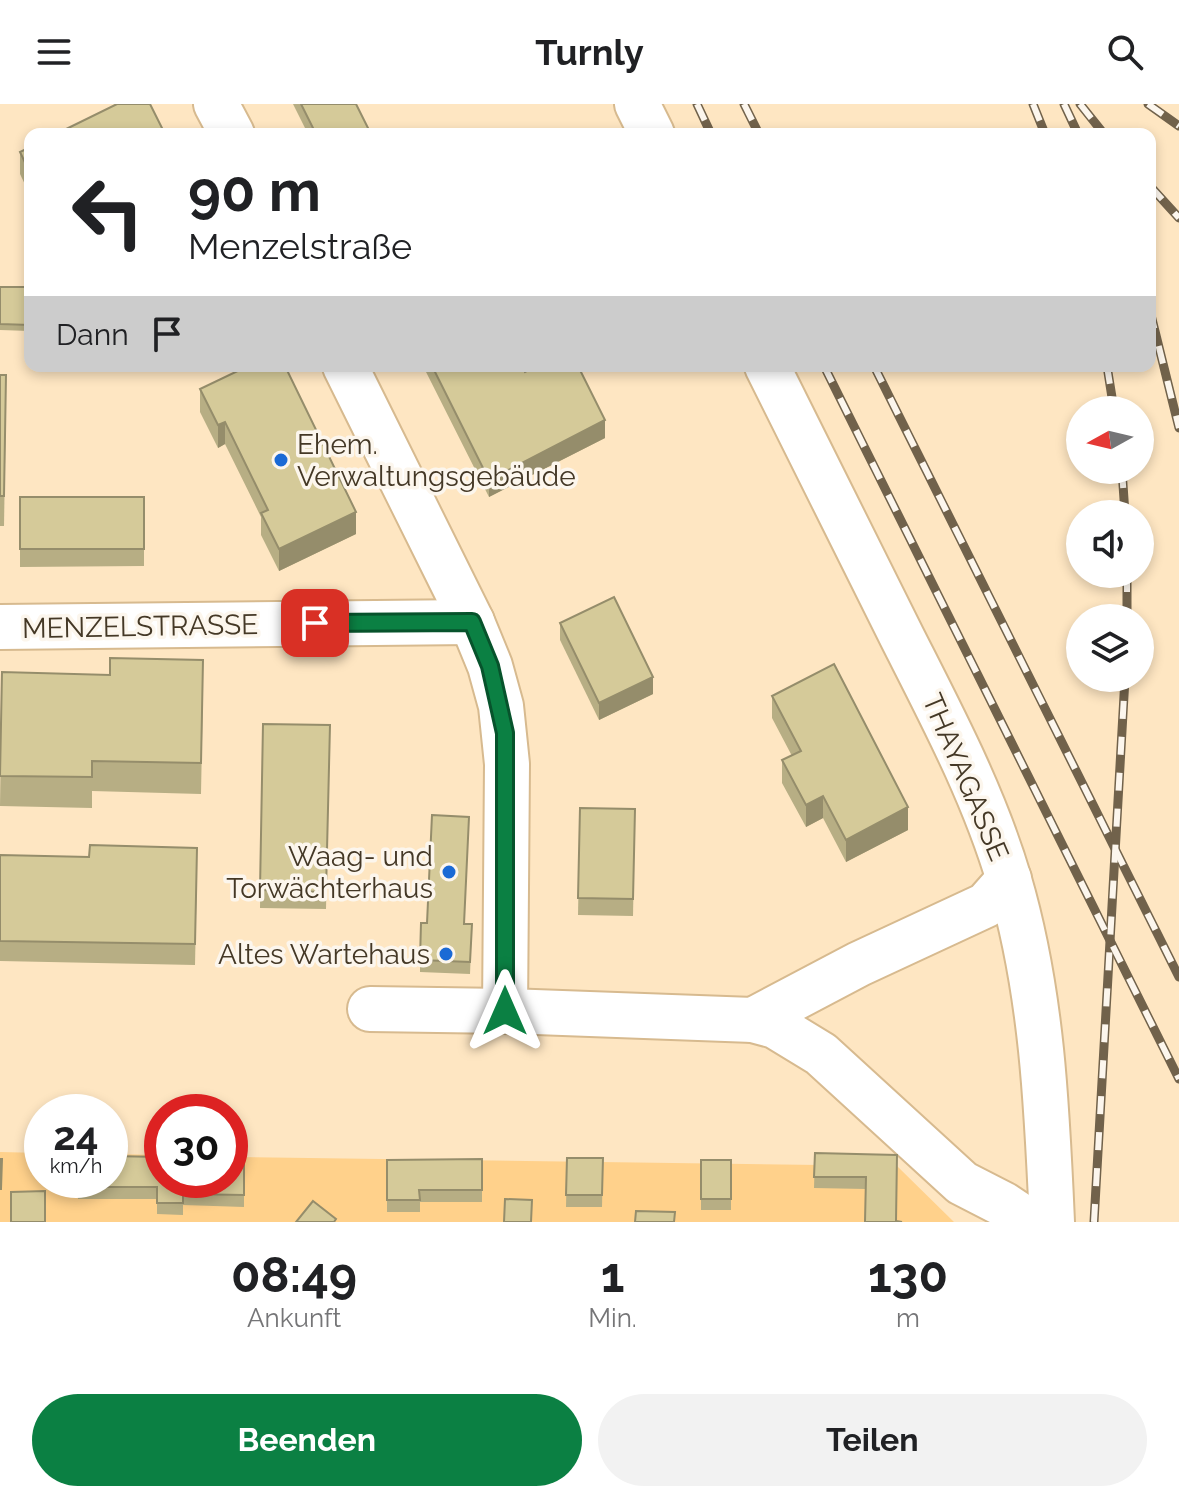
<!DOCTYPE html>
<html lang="de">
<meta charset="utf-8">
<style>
body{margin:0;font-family:Raleway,sans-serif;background:#f2f2f2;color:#202124;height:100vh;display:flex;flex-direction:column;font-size:30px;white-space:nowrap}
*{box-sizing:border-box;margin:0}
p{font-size:26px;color:#757577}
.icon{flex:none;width:44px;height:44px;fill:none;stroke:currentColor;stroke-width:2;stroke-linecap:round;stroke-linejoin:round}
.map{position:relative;height:1118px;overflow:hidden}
.side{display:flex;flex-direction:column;background:#fff;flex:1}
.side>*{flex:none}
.top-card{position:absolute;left:24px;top:24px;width:1132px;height:244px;border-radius:16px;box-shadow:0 4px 12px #0003;background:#fff;color:#202124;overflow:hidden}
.needle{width:52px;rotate:262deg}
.buttons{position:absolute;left:1066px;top:292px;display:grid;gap:16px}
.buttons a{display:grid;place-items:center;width:88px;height:88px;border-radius:50%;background:#fff;box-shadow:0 4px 12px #0003;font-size:40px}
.speed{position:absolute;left:24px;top:990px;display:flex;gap:16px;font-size:40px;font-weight:700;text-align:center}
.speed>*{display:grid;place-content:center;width:104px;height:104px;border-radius:50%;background:#fff;box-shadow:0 4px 12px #0003;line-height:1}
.speed small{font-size:20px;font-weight:400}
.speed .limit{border:12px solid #d22;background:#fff;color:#111}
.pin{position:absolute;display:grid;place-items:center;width:68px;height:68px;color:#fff;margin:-34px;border-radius:16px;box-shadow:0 4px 12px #0006}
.me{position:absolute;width:88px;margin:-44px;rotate:0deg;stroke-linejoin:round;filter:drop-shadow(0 0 6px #0008)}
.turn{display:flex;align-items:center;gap:28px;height:168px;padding:0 32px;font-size:36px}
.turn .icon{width:104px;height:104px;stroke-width:2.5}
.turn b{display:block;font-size:56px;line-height:68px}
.then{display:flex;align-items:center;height:76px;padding:0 32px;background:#0003;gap:16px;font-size:30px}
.eta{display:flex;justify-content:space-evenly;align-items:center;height:136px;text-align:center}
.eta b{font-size:48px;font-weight:700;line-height:56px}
.cta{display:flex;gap:16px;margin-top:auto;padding:16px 32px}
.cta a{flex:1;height:92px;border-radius:48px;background:#0b8043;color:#fff;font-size:32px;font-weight:700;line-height:92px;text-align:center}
.cta a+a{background:#f2f2f2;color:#202124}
header{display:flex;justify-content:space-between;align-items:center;height:104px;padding:0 32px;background:#fff;font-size:36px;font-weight:700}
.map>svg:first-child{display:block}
</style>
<header><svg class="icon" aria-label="menu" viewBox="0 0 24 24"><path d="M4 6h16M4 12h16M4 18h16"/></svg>Turnly<svg class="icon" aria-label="search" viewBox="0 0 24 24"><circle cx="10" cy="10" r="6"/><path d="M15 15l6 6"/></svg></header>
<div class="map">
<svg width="1179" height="1118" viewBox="0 0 1179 1118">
<rect width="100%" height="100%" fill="#fee6c2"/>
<!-- green -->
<path fill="#ffd18b" d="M 0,1048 L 42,1049 L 42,1076 L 110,1076 L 110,1050 L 162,1051 L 162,1076 L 230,1076 L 230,1053 L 897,1062 L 954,1118 L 0,1118 Z"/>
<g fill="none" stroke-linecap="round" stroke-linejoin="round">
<defs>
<g id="minor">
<path d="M 216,0 L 232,30"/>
<path d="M 637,0 L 652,30"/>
<path d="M 345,262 L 472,518 L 490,562 L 501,602 L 507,660 L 505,907"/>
<path d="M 767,262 C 812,352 857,443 902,533 C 942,612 984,691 1009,776 C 1042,888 1047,1003 1052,1118"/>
<path d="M 0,523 L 472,518"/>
<path d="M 370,905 L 505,907 L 753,916 L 775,922 L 821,950 L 962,1079 L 1003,1100 L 1030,1118"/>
<path d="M 753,916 L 859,860 L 986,801 L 1009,775"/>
</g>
</defs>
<!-- minor casing -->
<use href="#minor" stroke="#d7ba8f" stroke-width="48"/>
<!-- minor -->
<use href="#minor" stroke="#fff" stroke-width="44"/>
<defs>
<g id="rail">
<path d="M 697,0 L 711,30"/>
<path d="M 744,0 L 759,30"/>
<path d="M 1033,0 L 1045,30"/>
<path d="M 1064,0 L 1078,30"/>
<path d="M 1080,0 L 1104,30"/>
<path d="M 1148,0 L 1179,22"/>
<path d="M 1150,82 L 1179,114"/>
<path d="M 1150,207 L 1179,324"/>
<path d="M 824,262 L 1179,975"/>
<path d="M 874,262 L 1179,873"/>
<path d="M 1107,262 L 1114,306"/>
<path d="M 1122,366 L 1125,410"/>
<path d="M 1127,470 L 1127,514"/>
<path d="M 1094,1118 L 1125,574"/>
</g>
</defs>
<!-- rail casing -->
<use href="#rail" stroke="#71624b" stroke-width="9"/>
<!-- rail -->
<use href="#rail" stroke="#fcf6ed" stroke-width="6" stroke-dasharray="18" stroke-linecap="butt"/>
</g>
<!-- wall -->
<g fill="#b7ae84">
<path d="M 293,0 L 356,0 L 371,30 L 308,30 Z"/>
<path d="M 30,43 L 30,91 L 20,70 L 20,48 Z"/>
<path d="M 0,183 L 30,183 L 30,227 L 0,226 Z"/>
<path d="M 423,262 L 522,262 L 525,268 L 605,334 L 489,393 Z"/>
<path d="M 0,271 L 6,301 L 4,422 L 0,422 Z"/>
<path d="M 200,285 L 356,430 L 279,467 L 261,431 L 261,413 L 225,340 L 218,344 L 200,308 Z"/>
<path d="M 20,393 L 144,393 L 144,462 L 20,463 Z"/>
<path d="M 560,519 L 653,590 L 599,616 L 560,536 Z"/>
<path d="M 2,568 L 203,586 L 201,690 L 92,687 L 92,704 L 0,702 Z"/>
<path d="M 772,592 L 908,726 L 846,758 L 823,714 L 806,723 L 782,679 L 782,656 L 792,652 L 772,614 Z"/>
<path d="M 263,620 L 330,621 L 326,805 L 260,804 Z"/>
<path d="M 580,704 L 635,705 L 633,812 L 578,811 Z"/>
<path d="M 0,751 L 197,764 L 195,861 L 0,857 Z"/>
<path d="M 465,820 L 472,820 L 470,870 L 420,868 L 420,856 Z"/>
<path d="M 815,1049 L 897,1051 L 896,1117 L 865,1118 L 866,1085 L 814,1084 Z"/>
<path d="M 567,1054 L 603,1054 L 602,1103 L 566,1103 Z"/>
<path d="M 244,1055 L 244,1103 L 183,1101 L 183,1111 L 157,1110 L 157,1095 L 78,1095 L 79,1076 Z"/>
<path d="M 482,1055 L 482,1098 L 420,1098 L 420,1108 L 387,1108 L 387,1056 Z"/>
<rect x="701" y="1056" width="30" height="50"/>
</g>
<!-- shaded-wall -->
<g fill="#958d6b">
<path d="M 605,316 L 605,334 L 489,393 L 489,376 Z"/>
<path d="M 225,318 L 225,340 L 218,344 L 218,321 Z"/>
<path d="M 356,408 L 356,430 L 279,467 L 279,445 Z"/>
<path d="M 653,573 L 653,590 L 599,616 L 599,599 Z"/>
<path d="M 823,692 L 823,714 L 806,723 L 806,701 Z"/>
<path d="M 908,703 L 908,726 L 846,758 L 846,736 Z"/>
</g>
<!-- building -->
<g fill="#d5ca99" stroke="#958d6b" stroke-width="2">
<path d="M 117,0 L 150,0 L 165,30 L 56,30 Z"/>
<path d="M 301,0 L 356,0 L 371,30 L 316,30 Z"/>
<path d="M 30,43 L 30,69 L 20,48 Z"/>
<path d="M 0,183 L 30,183 L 30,221 L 0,220 Z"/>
<path d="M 248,262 L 285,262 L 356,408 L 279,445 L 261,409 L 268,406 L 225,318 L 218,321 L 200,285 Z"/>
<path d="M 432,262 L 522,262 L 525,268 L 537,262 L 578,262 L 605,316 L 489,376 Z"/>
<path d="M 0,271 L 6,271 L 4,392 L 0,392 Z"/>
<rect x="20" y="393" width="124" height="52"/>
<path d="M 614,493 L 653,573 L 599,599 L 560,519 Z"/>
<path d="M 110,554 L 203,556 L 201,659 L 92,657 L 92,673 L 0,672 L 2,568 L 110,571 Z"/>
<path d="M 834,560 L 908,703 L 846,736 L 823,692 L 806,701 L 782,656 L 801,647 L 772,592 Z"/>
<path d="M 263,620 L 330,621 L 326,788 L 260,786 Z"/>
<path d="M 580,704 L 635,705 L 633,795 L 578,794 Z"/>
<path d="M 432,711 L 469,713 L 464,820 L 472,820 L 470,858 L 420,856 L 421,819 L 427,819 Z"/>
<path d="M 90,741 L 197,744 L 195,840 L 0,837 L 0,751 L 89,753 Z"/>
<path d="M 815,1049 L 897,1051 L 896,1117 L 902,1118 L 865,1118 L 866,1073 L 814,1073 Z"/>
<path d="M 110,1052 L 162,1053 L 162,1076 L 230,1076 L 230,1055 L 244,1055 L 244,1091 L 183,1090 L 183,1099 L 157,1099 L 157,1083 L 78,1083 L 79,1076 L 110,1076 Z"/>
<path d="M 567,1054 L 603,1054 L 602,1091 L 566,1091 Z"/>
<path d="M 0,1055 L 2,1055 L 1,1085 L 0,1085 Z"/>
<path d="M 482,1055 L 482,1086 L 419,1086 L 420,1096 L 387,1096 L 387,1056 Z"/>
<rect x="701" y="1056" width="30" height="39"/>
<path d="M 45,1087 L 45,1118 L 11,1118 L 11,1088 Z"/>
<path d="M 505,1095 L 532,1096 L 531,1118 L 504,1118 Z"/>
<path d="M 313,1097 L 336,1115 L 334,1118 L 296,1118 Z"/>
<path d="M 636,1107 L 675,1108 L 674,1118 L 635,1118 Z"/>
</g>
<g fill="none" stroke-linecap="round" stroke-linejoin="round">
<defs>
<path id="route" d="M 315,519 L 472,518 L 490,562 L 505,629 L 505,907"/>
</defs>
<!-- route casing -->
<use href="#route" stroke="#07532c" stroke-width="20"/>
<!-- route -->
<use href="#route" stroke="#0b8043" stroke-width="14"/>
</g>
<!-- markers -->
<g fill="#1a6ad5" stroke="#fcf6ed" stroke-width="3">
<circle cx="281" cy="356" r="8"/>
<circle cx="449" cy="768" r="8"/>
<circle cx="446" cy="850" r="8"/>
</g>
<g text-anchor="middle" stroke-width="7" stroke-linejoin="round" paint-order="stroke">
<!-- poi labels -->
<g font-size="28" fill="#443826" stroke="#fcf6ed" text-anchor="end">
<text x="297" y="350" text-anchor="start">Ehem.<tspan x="297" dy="32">Verwaltungsgebäude</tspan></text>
<text x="433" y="762">Waag- und<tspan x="433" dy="32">Torwächterhaus</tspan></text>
<text x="430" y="860">Altes Wartehaus</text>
</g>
<!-- street labels -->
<g font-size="28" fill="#443826" stroke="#fcf6ed">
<text transform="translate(140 522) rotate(-1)" y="10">MENZELSTRASSE</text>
<text transform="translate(966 673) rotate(67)" y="10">THAYAGASSE</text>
</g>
</g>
</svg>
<div class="buttons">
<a><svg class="needle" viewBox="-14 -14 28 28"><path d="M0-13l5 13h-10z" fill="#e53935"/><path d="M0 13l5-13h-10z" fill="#757577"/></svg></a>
<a><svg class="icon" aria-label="sound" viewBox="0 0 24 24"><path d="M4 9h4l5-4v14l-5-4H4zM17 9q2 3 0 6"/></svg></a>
<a><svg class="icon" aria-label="layers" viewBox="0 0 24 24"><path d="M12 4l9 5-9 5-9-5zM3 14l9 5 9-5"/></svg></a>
</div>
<div class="speed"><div>24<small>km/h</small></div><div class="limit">30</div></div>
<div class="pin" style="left:315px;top:519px;background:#d93025"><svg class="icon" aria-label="arrive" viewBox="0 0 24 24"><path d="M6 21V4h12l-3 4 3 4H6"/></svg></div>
<svg class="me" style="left:505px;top:907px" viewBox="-20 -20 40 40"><path d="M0-17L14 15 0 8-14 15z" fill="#0b8043" stroke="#fff" stroke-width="4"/></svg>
<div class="top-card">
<div class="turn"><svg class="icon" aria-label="left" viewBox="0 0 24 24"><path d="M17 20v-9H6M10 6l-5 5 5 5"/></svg><div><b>90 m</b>Menzelstraße</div></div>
<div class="then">Dann<svg class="icon" aria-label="arrive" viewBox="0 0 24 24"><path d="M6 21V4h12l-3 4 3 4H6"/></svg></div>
</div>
</div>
<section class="side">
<div class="eta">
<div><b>08:49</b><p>Ankunft</p></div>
<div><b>1</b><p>Min.</p></div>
<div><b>130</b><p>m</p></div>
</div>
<div class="cta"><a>Beenden</a><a>Teilen</a></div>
</section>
